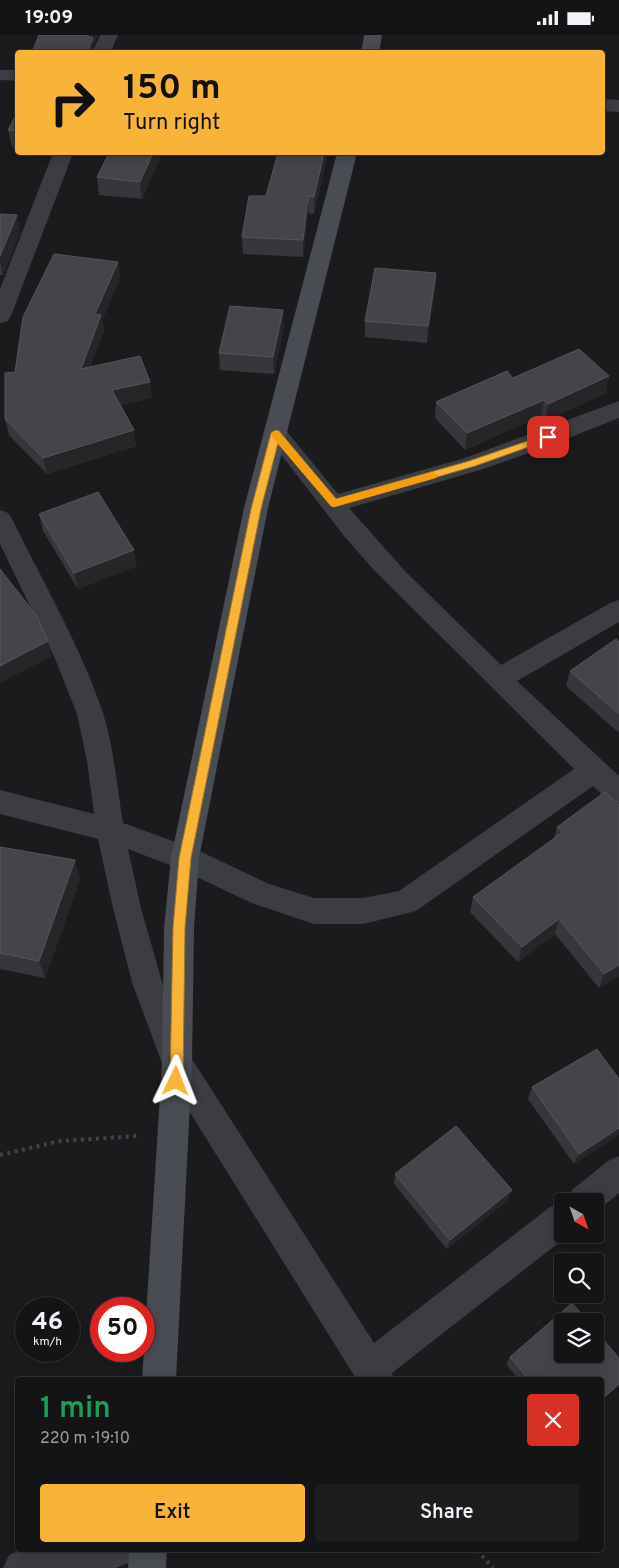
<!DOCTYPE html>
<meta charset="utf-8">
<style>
body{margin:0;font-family:Overpass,sans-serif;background:#1d1d1f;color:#f1f3f6;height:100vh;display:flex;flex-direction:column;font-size:19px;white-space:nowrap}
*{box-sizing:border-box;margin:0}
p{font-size:16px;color:#9d9ea1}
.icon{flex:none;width:28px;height:28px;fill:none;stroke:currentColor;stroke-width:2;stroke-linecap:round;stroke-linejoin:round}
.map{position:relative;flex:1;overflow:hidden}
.drawer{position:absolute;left:15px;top:1342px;width:589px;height:175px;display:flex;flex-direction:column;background:#141416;border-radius:5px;box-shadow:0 2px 12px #0003,0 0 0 1px #333335}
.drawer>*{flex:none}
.banner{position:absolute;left:15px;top:15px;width:590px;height:105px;border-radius:5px;box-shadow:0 2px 12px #0003,0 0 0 1px #333335;background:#f8b438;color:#111;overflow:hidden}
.needle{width:32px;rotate:140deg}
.buttons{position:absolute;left:554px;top:1158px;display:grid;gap:10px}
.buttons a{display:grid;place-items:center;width:50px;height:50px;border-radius:5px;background:#141416;box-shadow:0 2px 12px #0003,0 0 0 1px #333335;font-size:25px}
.speed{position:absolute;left:15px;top:1262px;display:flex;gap:10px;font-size:25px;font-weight:700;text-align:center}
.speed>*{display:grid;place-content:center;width:65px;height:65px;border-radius:50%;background:#141416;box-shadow:0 2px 12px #0003,0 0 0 1px #333335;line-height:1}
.speed small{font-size:12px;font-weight:400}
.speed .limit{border:8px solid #d22;background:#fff;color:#111}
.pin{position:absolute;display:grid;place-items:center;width:42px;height:42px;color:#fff;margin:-21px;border-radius:10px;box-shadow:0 2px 8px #0006}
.me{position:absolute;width:55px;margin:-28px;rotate:2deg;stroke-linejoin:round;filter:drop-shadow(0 0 4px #0008)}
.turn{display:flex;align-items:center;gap:18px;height:105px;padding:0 25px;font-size:22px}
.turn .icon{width:65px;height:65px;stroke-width:2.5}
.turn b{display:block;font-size:35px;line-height:42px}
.round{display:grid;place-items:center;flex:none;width:52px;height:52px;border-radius:5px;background:#1d1d1f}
.head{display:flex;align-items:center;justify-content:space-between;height:85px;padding:0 25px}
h1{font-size:30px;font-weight:600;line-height:38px;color:#1e9e55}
.button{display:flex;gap:10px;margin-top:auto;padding:10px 25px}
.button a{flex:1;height:58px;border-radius:5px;background:#f8b438;color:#111;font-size:20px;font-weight:600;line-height:58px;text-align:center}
.button a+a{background:#1d1d1f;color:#f1f3f6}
.status{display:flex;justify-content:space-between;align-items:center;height:35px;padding:0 25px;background:#141416;direction:ltr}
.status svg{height:14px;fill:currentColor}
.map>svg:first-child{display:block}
</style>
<div class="status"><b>19:09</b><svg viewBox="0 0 49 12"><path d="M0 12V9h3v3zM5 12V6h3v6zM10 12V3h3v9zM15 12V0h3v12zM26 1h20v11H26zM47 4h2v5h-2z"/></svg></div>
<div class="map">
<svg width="619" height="1533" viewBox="0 0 619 1533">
<rect width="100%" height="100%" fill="#1b1b1d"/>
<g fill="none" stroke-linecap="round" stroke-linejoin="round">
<!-- path -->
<g stroke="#41444a" stroke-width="4" stroke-dasharray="3 4.5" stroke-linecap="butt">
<path d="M 0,1120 L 60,1106 L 138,1101"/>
<path d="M 477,1515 L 493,1533"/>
</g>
<!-- minor -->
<g fill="#3c3d42" fill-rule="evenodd">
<path d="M 100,0 L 118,0 L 110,18 L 92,18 Z"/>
<path d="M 0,35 L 18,35 L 18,46 L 0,45 Z"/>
<path d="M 602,64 L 619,65 L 619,77 L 602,76 Z"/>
<path d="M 53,118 L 73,118 L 11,281 L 8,286 L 0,288 L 0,254 Z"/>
<path d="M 619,366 L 619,383 L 538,415 L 480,435 L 349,473 L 405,536 L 501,630 L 610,568 L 619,565 L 619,587 L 517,646 L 619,741 L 619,769 L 609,766 L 593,751 L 416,876 L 363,889 L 314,889 L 252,868 L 175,832 L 128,814 L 141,873 L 162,947 L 190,1021 L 374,1308 L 550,1172 L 562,1168 L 562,1199 L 570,1199 L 392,1338 L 394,1345 L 357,1345 L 166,1039 L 132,947 L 113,873 L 98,804 L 0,779 L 0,755 L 94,779 L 87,726 L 77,679 L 54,621 L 0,509 L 0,475 L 8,478 L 12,484 C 43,547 81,612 103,678 C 114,713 117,752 123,788 L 195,814 L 269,849 L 314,863 L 363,863 L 399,856 L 574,734 L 373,534 L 345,502 L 265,399 L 268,393 L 276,391 L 284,393 L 338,459 L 465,423 Z"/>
<path d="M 619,1121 L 619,1158 L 595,1178 L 595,1166 L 568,1166 L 572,1155 L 608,1126 Z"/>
<path d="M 20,1515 L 134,1515 L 128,1528 L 116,1533 L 3,1533 L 9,1520 Z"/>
</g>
<!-- secondary -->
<g fill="#494c53" fill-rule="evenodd">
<path d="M 364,0 L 382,0 L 379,18 L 361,18 Z"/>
<path d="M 337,118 L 357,118 L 268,473 L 199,823 L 194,893 L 192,1029 L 176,1345 L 142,1345 L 162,1029 L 164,893 L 171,823 L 244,473 Z"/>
<path d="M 129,1515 L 167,1515 L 166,1533 L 128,1533 Z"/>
</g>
</g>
<!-- wall -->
<g fill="#37373b">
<path d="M 18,53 L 18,113 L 12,112 L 8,95 L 17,76 L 14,61 Z"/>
<path d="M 109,118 L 162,118 L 142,164 L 99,160 L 97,142 Z"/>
<path d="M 328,118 L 314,179 L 308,178 L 303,222 L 243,219 L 242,202 L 266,161 Z"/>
<path d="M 0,179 L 17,180 L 20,197 L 3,240 L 0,240 Z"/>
<path d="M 118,227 L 120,243 L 102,285 L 104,296 L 90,332 L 152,363 L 120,370 L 136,411 L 47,439 L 9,400 L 5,384 L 15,337 Z"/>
<path d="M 436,238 L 435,255 L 427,308 L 365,302 L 365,286 Z"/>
<path d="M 284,292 L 274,339 L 220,335 L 219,318 Z"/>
<path d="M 513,343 L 606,358 L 545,386 L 541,381 L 465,415 L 435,383 L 436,367 Z"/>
<path d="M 39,479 L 137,531 L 78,554 L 43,496 Z"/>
<path d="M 619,607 L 619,698 L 566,651 L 570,636 Z"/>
<path d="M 605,757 L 619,941 L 599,953 L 555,899 L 518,927 L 470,877 L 473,862 L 554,803 L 557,792 Z"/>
<path d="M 0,812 L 75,825 L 80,844 L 45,943 L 0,934 Z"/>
<path d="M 619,1044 L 574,1129 L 528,1064 L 532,1052 Z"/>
<path d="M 395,1139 L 508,1165 L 447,1214 L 394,1149 Z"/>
<path d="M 510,1322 L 619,1323 L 619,1350 L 601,1366 L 601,1345 L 519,1345 L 506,1329 Z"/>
</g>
<!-- shaded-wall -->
<g fill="#262629">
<path d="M 88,0 L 98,0 L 94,10 L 95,18 L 87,18 Z"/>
<path d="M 153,118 L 162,118 L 142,164 L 140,147 Z"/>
<path d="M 324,118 L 328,118 L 314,179 L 314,162 Z"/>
<path d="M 308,161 L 308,178 L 303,222 L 303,205 Z"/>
<path d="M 17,180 L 20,197 L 3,240 L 0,227 L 0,221 Z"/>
<path d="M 118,227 L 120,243 L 102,285 L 104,296 L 83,350 L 81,334 L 95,279 Z"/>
<path d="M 436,238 L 435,255 L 427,308 L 428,291 Z"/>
<path d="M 283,275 L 284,292 L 274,339 L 273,322 Z"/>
<path d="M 609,341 L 606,358 L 545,386 L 548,369 Z"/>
<path d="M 150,347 L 152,363 L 114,371 L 112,355 Z"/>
<path d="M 544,365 L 541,381 L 465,415 L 467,398 Z"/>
<path d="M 134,395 L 136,411 L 47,439 L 43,423 Z"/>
<path d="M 134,515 L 137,531 L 78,554 L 74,538 Z"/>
<path d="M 48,606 L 52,621 L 0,648 L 0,631 Z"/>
<path d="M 75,825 L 80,844 L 45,943 L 39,926 Z"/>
<path d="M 559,884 L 555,899 L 518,927 L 522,912 Z"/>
<path d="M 619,930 L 619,941 L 599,953 L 604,939 Z"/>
<path d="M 619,1093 L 619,1100 L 574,1129 L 579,1119 Z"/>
<path d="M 512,1155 L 508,1165 L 447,1214 L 450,1205 Z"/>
</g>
<!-- building -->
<g fill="#444449" stroke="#54565b">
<path d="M 39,0 L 88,0 L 89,2 L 93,3 L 87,18 L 32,18 Z"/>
<path d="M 18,53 L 18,61 L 14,61 Z"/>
<path d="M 18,76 L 18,96 L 8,95 Z"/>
<path d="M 109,118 L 153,118 L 140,147 L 97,142 Z"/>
<path d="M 278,118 L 324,118 L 314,162 L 308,161 L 303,205 L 242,202 L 249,161 L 266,161 Z"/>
<path d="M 0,179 L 17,180 L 0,221 Z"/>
<path d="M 54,219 L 118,227 L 95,279 L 101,280 L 81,334 L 140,321 L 150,347 L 112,355 L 134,395 L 43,423 L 5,384 L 5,338 L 15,337 L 23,282 Z"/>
<path d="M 375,233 L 436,238 L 428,291 L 365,286 Z"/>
<path d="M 230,271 L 283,275 L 273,322 L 219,318 Z"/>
<path d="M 579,314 L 609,341 L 548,369 L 544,365 L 467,398 L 436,367 L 507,336 L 513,343 Z"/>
<path d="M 98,457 L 134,515 L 74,538 L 39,479 Z"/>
<path d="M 0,534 L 36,580 L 48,606 L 0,631 Z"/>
<path d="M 616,604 L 619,607 L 619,679 L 570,636 Z"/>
<path d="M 605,757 L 619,770 L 619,930 L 604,939 L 559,884 L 522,912 L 473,862 L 563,797 L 557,792 Z"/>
<path d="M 0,812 L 75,825 L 39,926 L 0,918 Z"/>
<path d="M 597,1014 L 619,1044 L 619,1093 L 579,1119 L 532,1052 Z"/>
<path d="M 456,1091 L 512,1155 L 450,1205 L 395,1139 Z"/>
<path d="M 572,1268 L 588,1286 L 562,1286 L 562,1319 L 595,1319 L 595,1295 L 619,1323 L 619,1349 L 601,1365 L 601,1345 L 529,1345 L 510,1322 Z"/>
</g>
<!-- route -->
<path fill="#f8b438" stroke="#a17524" d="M 276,395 L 279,396 L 336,464 L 469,426 L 548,399 L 553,402 L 551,404 L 475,431 L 334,472 L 331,471 L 278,408 L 261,474 L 191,823 L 185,893 L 183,1046 L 181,1051 L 176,1052 L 172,1051 L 170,1046 L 173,893 L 179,823 L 251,474 L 271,398 Z"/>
<!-- slow -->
<path fill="#f59e0b" d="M 275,396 L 279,397 L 336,464 L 433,437 L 438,440 L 436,443 L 334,472 L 331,471 L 272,402 L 272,397 Z"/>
</svg>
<div class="buttons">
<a><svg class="needle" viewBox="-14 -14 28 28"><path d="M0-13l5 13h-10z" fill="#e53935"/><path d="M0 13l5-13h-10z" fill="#9d9ea1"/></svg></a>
<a><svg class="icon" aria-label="search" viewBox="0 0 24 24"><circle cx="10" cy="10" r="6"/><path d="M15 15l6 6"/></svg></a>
<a><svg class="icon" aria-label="layers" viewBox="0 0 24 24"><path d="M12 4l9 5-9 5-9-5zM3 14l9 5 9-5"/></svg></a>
</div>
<div class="speed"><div>46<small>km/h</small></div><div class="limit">50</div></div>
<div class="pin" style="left:548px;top:402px;background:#d93025"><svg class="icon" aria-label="arrive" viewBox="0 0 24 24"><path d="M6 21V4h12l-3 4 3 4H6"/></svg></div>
<svg class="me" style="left:176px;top:1046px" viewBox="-20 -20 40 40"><path d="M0-17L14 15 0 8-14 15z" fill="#f8b438" stroke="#fff" stroke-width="4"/></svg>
<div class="banner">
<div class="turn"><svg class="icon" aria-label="right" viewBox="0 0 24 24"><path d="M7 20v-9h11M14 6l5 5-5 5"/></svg><div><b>150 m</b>Turn right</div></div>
</div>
<section class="drawer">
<div class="head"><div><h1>1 min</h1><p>220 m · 19:10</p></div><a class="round" style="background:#d93025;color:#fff"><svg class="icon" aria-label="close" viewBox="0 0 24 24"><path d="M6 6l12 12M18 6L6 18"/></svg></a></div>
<div class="button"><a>Exit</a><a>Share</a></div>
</section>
</div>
